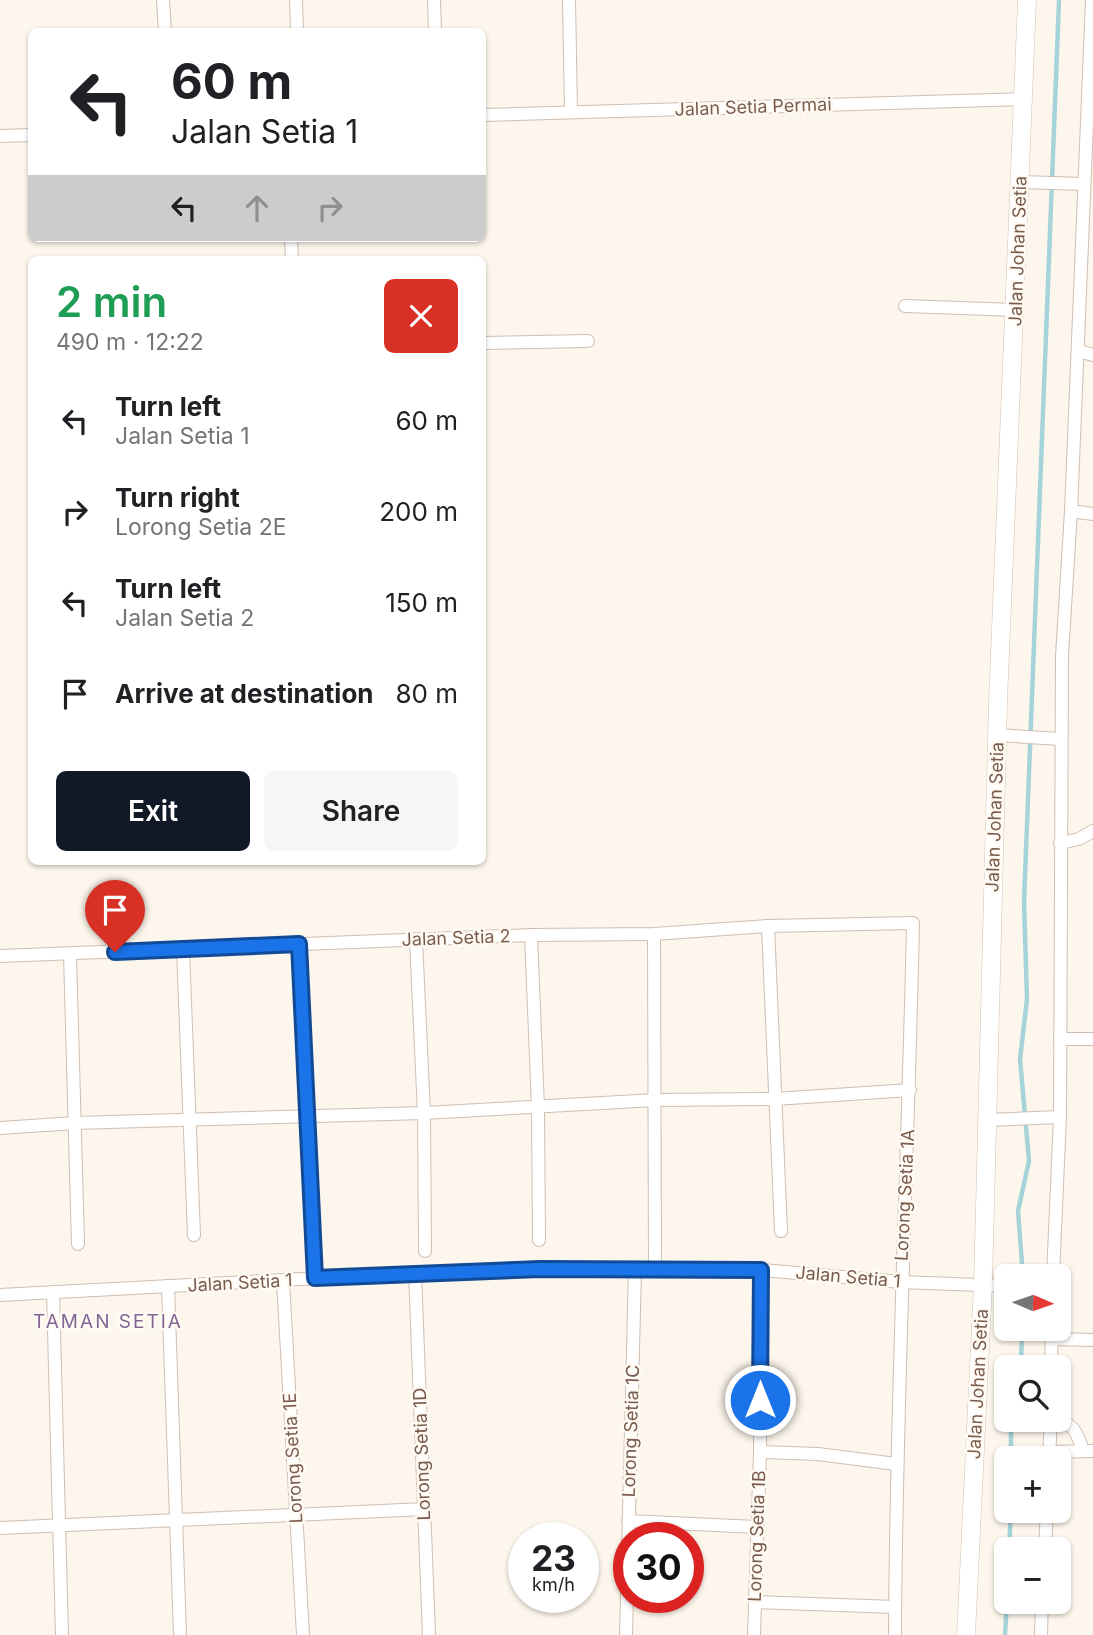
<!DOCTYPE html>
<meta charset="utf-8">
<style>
body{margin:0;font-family:Inter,sans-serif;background:#f6f6f6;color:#202124;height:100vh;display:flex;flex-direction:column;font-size:26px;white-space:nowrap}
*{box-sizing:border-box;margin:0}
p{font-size:23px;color:#757577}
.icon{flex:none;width:38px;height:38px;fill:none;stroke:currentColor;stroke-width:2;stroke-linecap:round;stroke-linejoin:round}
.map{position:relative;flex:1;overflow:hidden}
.side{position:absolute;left:28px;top:256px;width:458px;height:609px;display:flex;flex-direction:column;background:#fff;border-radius:10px;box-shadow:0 2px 5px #0004}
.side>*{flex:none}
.hud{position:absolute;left:28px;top:28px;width:458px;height:214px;border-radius:10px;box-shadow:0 2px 5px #0004;background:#fff;color:#202124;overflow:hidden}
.needle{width:46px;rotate:92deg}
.tools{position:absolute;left:994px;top:1264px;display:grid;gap:14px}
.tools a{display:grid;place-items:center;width:77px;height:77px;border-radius:10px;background:#fff;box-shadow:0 2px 5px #0004;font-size:35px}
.speed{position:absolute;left:508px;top:1522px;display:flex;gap:14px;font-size:35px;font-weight:700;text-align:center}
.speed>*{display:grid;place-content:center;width:91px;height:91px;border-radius:50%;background:#fff;box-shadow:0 2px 5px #0004;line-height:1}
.speed small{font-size:18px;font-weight:400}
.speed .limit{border:10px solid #d22;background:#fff;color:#111}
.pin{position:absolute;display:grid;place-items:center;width:60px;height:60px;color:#fff;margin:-72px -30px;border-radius:50% 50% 50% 0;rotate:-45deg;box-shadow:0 0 7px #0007}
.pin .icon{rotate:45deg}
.me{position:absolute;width:77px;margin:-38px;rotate:0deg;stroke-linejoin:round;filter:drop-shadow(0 0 5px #0008)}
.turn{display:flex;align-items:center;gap:24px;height:147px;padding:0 28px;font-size:32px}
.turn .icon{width:91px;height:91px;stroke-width:2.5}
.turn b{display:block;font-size:49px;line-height:60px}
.lanes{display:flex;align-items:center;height:66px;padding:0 28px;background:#0003;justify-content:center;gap:35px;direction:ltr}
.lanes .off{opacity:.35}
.round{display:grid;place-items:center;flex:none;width:74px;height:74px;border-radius:10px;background:#f6f6f6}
.head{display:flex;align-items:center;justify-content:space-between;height:119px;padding:0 28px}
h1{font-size:42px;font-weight:600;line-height:52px;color:#1e9e55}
.cta{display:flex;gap:14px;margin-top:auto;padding:14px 28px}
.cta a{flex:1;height:80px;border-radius:10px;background:#111827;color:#fff;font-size:28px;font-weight:600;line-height:80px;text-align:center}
.cta a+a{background:#f6f6f6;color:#202124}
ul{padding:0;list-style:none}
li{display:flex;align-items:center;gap:21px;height:91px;padding:0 28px}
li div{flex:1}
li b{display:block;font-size:26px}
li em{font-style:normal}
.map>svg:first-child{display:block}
</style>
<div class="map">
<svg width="1093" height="1635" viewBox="0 0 1093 1635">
<rect width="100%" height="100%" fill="#fdf6ec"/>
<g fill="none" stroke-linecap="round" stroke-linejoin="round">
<!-- stream -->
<g stroke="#a5d3da" stroke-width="4.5">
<path d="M 1023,1276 L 1018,1211 L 1029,1161 L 1020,1059 L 1027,999 L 1024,902 L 1059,0"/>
<path d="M 1021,1367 L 1022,1328"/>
<path d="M 1011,1419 L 1011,1458"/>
<path d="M 1009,1549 L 1011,1510"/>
<path d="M 1005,1635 L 1007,1601"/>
</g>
<defs>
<g id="street">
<path d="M 163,0 L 165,32"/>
<path d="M 296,0 L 297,32"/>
<path d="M 434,0 L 435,32"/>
<path d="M 569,0 L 571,112"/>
<path d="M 483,115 L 1024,99"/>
<path d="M 0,136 L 32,135"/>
<path d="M 1021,182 L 1083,184"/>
<path d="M 291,238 L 292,259"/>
<path d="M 905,306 L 1016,310"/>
<path d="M 483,343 L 588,341"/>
<path d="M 1079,351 L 1093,355"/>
<path d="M 1071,511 L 1093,514"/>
<path d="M 997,735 L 1060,739"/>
<path d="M 1060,843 L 1079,839 L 1093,831"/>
<path d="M 768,926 L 781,1231"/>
<path d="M 654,934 L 655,1269"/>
<path d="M 531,935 L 538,1108 L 539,1240"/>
<path d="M 416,940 L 424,1113 L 425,1251"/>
<path d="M 299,944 L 315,1278"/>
<path d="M 183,949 L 194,1235"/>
<path d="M 70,954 L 78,1244"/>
<path d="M 0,956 L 531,935 L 654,934 L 768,926 L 913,923 C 908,1160 896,1397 895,1635"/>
<path d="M 1060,1039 L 1093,1039"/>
<path d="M 987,1120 L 1060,1117"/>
<path d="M 0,1128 L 75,1123 L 424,1113 L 656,1100 L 775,1099 L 910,1090"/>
<path d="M 415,1273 L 429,1635"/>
<path d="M 1053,1276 L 1060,1117 L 1062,656 L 1071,511 L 1092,0"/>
<path d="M 283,1281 L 303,1635"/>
<path d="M 168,1286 L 180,1635"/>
<path d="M 53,1292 L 62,1635"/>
<path d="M 0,1295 L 415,1273 L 540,1269 L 761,1270 L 901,1282 L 1006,1286"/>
<path d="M 1052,1339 L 1093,1340"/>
<path d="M 1051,1367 L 1052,1328"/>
<path d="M 1051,1420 C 1072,1421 1077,1431 1083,1451"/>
<path d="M 760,1452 L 818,1454 L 896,1464"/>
<path d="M 1049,1452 L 1093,1451"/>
<path d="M 1049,1457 L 1051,1419"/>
<path d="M 628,1521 L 757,1527"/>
<path d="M 0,1528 L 425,1509"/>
<path d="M 1045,1549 L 1047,1510"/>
<path d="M 755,1602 L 895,1607"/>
<path d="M 626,1635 L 635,1269"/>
<path d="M 754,1635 L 760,1452 L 761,1270"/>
<path d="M 1041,1635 L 1042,1601"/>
</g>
<path id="secondary" d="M 966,1635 L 983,1284 L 998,702 L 1027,0"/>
</defs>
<!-- street casing -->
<use href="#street" stroke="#d1beb0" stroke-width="14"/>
<!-- secondary casing -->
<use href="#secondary" stroke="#d6c0b0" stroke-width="19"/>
<!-- street -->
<use href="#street" stroke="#fff" stroke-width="12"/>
<!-- secondary -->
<use href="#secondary" stroke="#fff" stroke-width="18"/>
</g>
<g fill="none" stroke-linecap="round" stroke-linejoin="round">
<defs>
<path id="route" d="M 115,952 L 299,944 L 315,1278 L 540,1269 L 761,1270 L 760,1400"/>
</defs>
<!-- route casing -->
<use href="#route" stroke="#114b97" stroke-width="18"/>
<!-- route -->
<use href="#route" stroke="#1a73e8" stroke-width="12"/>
</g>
<g text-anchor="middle" stroke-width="5" stroke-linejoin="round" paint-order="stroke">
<!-- street labels -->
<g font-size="18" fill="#7a5c4d" stroke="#fffaf3">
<text transform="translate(753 107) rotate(-2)" y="6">Jalan Setia Permai</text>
<text transform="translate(1018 251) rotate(-88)" y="6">Jalan Johan Setia</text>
<text transform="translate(995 817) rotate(-88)" y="6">Jalan Johan Setia</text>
<text transform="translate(456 938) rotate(-2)" y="6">Jalan Setia 2</text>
<text transform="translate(905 1195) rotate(-87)" y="6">Lorong Setia 1A</text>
<text transform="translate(848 1277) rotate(5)" y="6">Jalan Setia 1</text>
<text transform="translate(240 1283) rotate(-3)" y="6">Jalan Setia 1</text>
<text transform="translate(978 1384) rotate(-87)" y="6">Jalan Johan Setia</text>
<text transform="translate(631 1431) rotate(-88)" y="6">Lorong Setia 1C</text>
<text transform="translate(422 1454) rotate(-92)" y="6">Lorong Setia 1D</text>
<text transform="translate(293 1458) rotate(-93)" y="6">Lorong Setia 1E</text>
<text transform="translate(757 1536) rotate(-88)" y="6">Lorong Setia 1B</text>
</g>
<!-- neighbourhood labels -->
<g font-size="19" letter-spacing="2" fill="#846695" stroke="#fffaf3">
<text x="108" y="1328">TAMAN SETIA</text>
</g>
</g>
</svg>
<div class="tools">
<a><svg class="needle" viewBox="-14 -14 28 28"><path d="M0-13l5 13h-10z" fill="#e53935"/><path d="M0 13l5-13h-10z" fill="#757577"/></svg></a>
<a><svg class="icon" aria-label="search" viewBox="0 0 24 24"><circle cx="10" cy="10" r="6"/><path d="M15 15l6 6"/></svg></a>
<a>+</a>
<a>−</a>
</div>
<div class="speed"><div>23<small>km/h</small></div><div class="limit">30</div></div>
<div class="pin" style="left:115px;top:952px;background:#d93025"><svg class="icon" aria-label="arrive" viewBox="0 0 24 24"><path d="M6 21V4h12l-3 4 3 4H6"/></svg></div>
<svg class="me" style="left:760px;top:1400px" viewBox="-20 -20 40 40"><circle r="17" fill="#1a73e8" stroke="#fff" stroke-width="3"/><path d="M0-11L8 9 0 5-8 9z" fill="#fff"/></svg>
<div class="hud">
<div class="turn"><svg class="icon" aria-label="left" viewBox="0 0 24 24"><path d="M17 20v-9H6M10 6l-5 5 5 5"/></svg><div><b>60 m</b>Jalan Setia 1</div></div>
<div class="lanes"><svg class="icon" aria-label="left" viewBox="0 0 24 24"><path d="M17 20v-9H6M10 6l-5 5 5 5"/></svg><svg class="icon off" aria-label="ahead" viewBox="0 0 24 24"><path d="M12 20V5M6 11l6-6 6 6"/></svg><svg class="icon off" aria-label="right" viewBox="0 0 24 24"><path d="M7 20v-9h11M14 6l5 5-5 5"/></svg></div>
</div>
<section class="side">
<div class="head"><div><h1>2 min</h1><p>490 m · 12:22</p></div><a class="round" style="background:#d93025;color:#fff"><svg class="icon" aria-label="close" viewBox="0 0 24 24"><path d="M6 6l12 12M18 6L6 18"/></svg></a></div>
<ul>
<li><svg class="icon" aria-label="left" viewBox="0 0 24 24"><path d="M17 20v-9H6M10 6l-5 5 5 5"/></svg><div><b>Turn left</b><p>Jalan Setia 1</p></div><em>60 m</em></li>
<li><svg class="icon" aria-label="right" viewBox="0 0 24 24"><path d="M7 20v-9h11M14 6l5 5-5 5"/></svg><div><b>Turn right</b><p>Lorong Setia 2E</p></div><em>200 m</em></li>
<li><svg class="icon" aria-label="left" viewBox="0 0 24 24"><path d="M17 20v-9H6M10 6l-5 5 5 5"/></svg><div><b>Turn left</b><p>Jalan Setia 2</p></div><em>150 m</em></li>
<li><svg class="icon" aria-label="arrive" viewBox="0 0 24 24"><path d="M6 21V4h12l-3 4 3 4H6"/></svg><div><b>Arrive at destination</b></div><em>80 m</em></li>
</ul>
<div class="cta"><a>Exit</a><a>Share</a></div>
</section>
</div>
